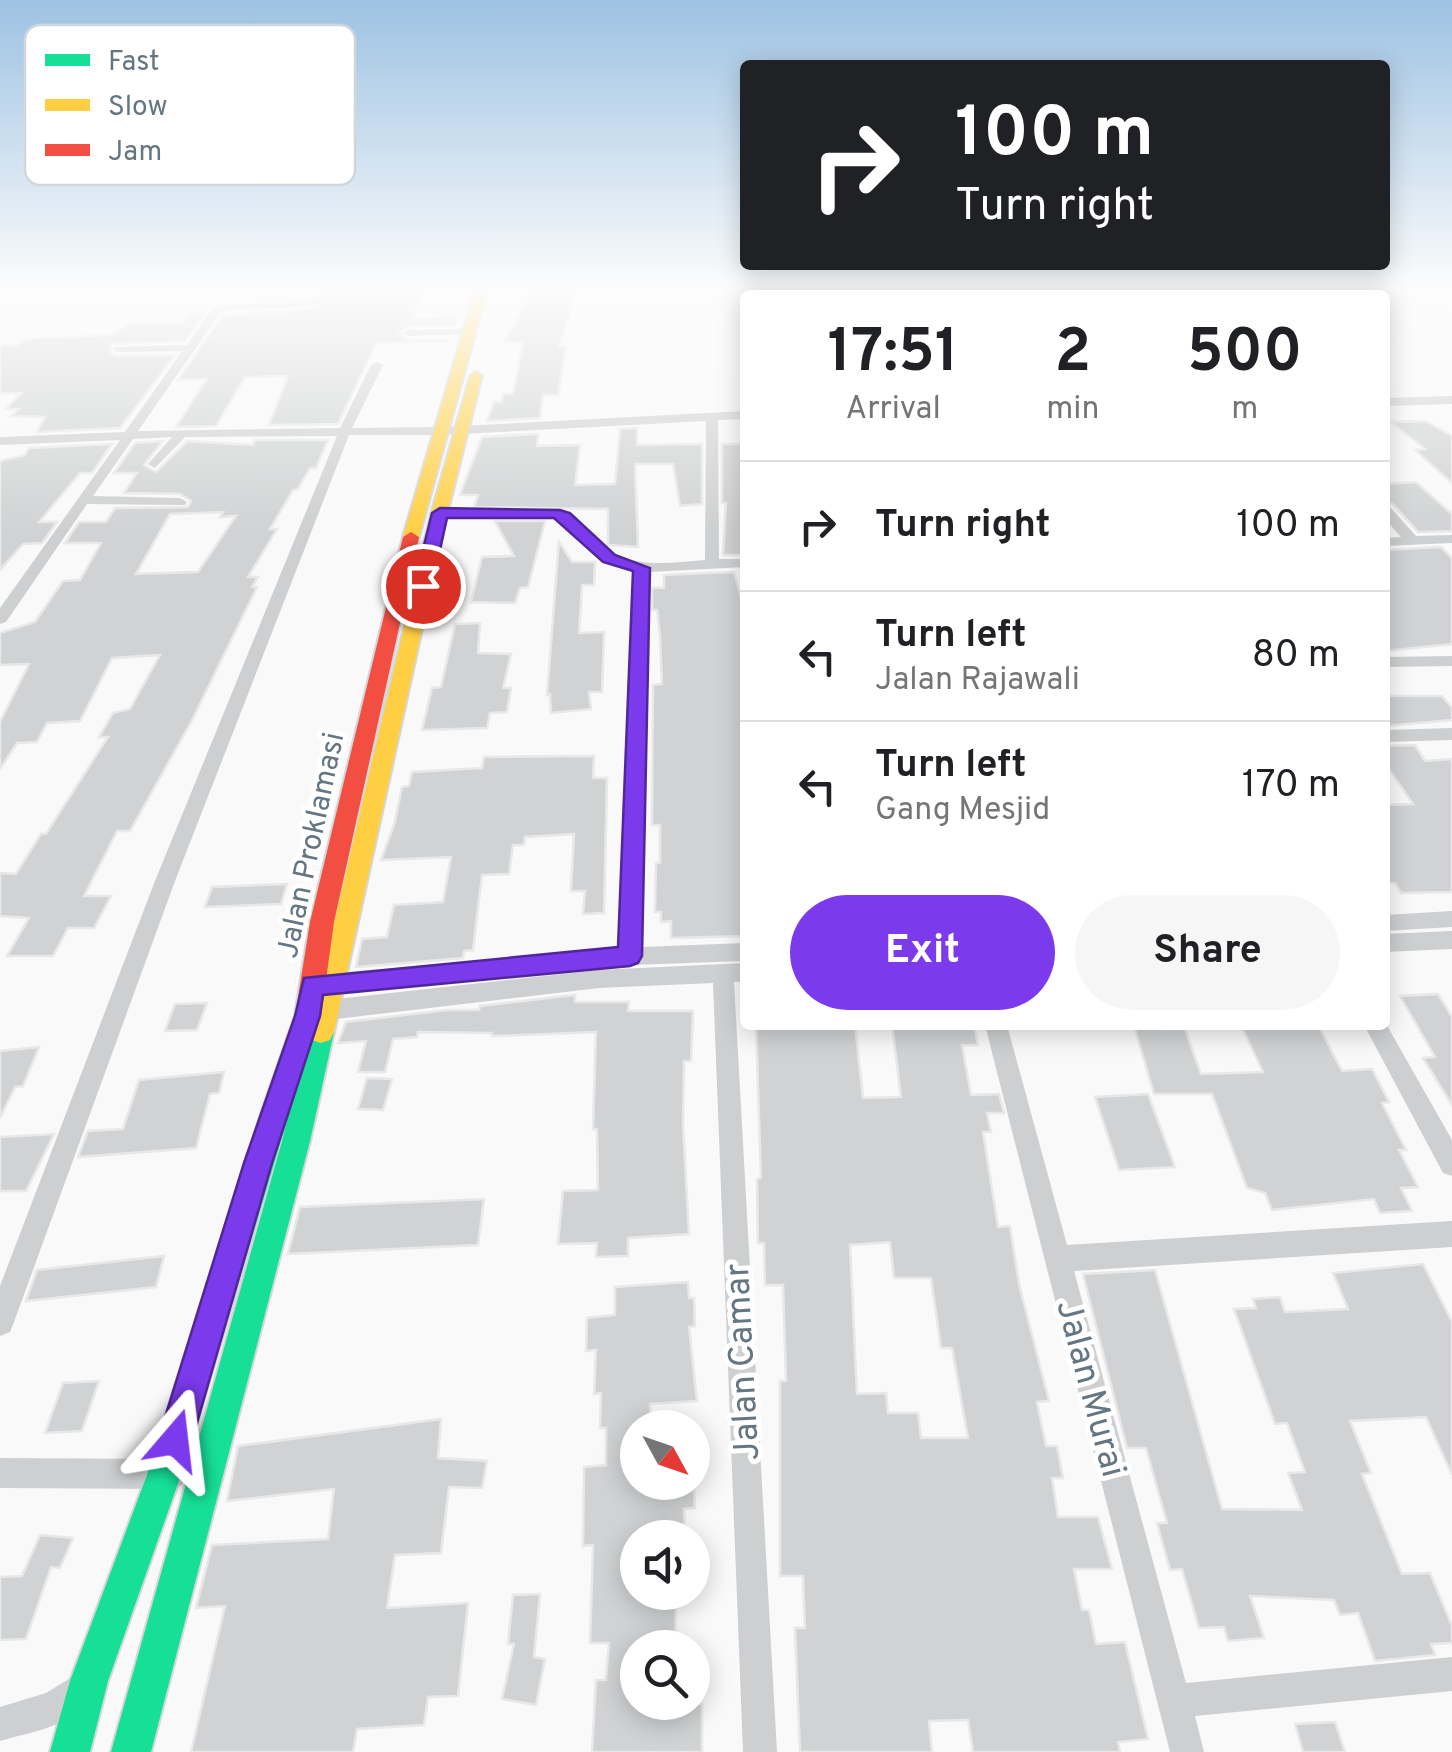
<!DOCTYPE html>
<style>
body{margin:0;font-family:Overpass,sans-serif;background:#f6f6f6;color:#202124;height:100vh;display:flex;flex-direction:column;font-size:38px;white-space:nowrap}
*{box-sizing:border-box;margin:0}
p{font-size:32px;color:#757577}
.icon{flex:none;width:55px;height:55px;fill:none;stroke:currentColor;stroke-width:2;stroke-linecap:round;stroke-linejoin:round}
.map{position:relative;flex:1;overflow:hidden}
.sheet{position:absolute;left:740px;top:290px;width:650px;height:740px;display:flex;flex-direction:column;background:#fff;border-radius:10px;box-shadow:0 5px 25px #0003}
.sheet>*{flex:none}
.banner{position:absolute;left:740px;top:60px;width:650px;height:210px;border-radius:10px;box-shadow:0 5px 25px #0003;background:#202124;color:#fff;overflow:hidden}
.needle{width:65px;rotate:130deg}
.controls{position:absolute;left:620px;top:1410px;display:grid;gap:20px}
.controls a{display:grid;place-items:center;width:90px;height:90px;border-radius:50%;background:#fff;box-shadow:0 5px 25px #0003;font-size:50px}
.pin{position:absolute;display:grid;place-items:center;width:85px;height:85px;color:#fff;margin:-42px;border:5px solid #fff;border-radius:50%;box-shadow:0 2px 10px #0007}
.me{position:absolute;width:110px;margin:-55px;rotate:17deg;stroke-linejoin:round;filter:drop-shadow(0 0 8px #0008)}
.turn{display:flex;align-items:center;gap:35px;height:210px;padding:0 50px;font-size:45px}
.turn .icon{width:130px;height:130px;stroke-width:2.5}
.turn b{display:block;font-size:70px;line-height:85px}
.eta{display:flex;justify-content:space-evenly;align-items:center;height:170px;text-align:center}
.eta b{font-size:60px;font-weight:700;line-height:70px}
.cta{display:flex;gap:20px;margin-top:auto;padding:20px 50px}
.cta a{flex:1;height:115px;border-radius:60px;background:#7c3aed;color:#fff;font-size:40px;font-weight:700;line-height:115px;text-align:center}
.cta a+a{background:#f6f6f6;color:#202124}
ul{padding:0;list-style:none}
li{display:flex;align-items:center;gap:30px;height:130px;padding:0 50px;border-top:2px solid #e0e0e0}
li div{flex:1}
li b{display:block;font-size:38px}
li em{font-style:normal}
.map>svg:first-child{display:block}
</style>
<div class="map">
<svg width="1452" height="1752" viewBox="0 0 1452 1752">
<rect width="100%" height="100%" fill="#f9f9f9"/>
<!-- building -->
<g fill="#d0d2d3" stroke="#e8e8e8" stroke-width="2.5" fill-rule="evenodd">
<path d="M 535,287 L 578,287 L 559,347 L 566,347 L 558,395 L 543,395 L 540,418 L 487,421 L 494,402 L 501,402 L 503,394 L 513,394 L 523,342 L 504,342 Z"/>
<path d="M 363,289 L 422,289 L 413,318 L 457,317 L 455,326 L 408,326 L 399,334 L 408,340 L 450,341 L 376,343 L 338,424 L 269,425 L 288,376 L 245,377 L 216,426 L 176,427 L 207,379 L 178,380 L 222,316 L 303,310 L 344,294 L 361,294 Z"/>
<path d="M 189,314 L 204,314 L 185,341 L 111,344 L 111,353 L 117,356 L 175,355 L 120,428 L 37,432 L 45,417 L 11,416 L 19,409 L 6,409 L 21,393 L 0,393 L 0,345 L 18,345 L 24,339 L 110,335 L 129,324 L 181,324 Z"/>
<path d="M 1426,421 L 1452,436 L 1452,483 L 1415,450 L 1425,449 L 1391,422 Z"/>
<path d="M 637,428 L 637,445 L 702,444 L 702,504 L 680,506 L 673,464 L 635,464 L 638,547 L 608,545 L 608,509 L 474,507 L 478,495 L 460,495 L 482,437 L 538,434 L 537,446 L 580,445 L 575,485 L 615,484 L 620,429 Z"/>
<path d="M 255,440 L 328,440 L 316,468 L 310,468 L 298,489 L 293,490 L 270,529 L 277,529 L 248,577 L 258,577 L 252,587 L 257,587 L 191,722 L 130,831 L 117,831 L 84,896 L 111,896 L 94,928 L 68,928 L 53,956 L 7,956 L 29,918 L 0,916 L 0,873 L 16,874 L 41,834 L 46,834 L 108,737 L 99,737 L 113,713 L 130,709 L 160,655 L 112,658 L 80,721 L 47,723 L 37,742 L 17,743 L 0,769 L 0,722 L 29,664 L 0,665 L 0,633 L 35,622 L 63,581 L 80,580 L 101,543 L 65,543 L 79,522 L 106,522 L 115,508 L 188,507 L 191,501 L 180,494 L 124,493 L 137,473 L 114,473 L 135,443 L 163,441 L 144,465 L 156,472 L 187,441 L 253,445 ZM 223,512 L 220,517 L 236,516 L 198,572 L 136,574 L 170,514 Z"/>
<path d="M 112,444 L 92,473 L 80,473 L 39,522 L 57,522 L 42,543 L 23,544 L 0,570 L 0,461 L 25,455 L 29,448 Z"/>
<path d="M 722,444 L 745,444 L 745,555 L 723,555 L 726,503 L 722,503 Z"/>
<path d="M 1416,482 L 1452,514 L 1452,531 L 1418,532 L 1393,504 L 1385,502 L 1385,484 Z"/>
<path d="M 495,521 L 545,521 L 528,587 L 520,588 L 515,603 L 471,602 L 482,557 L 514,556 Z"/>
<path d="M 559,542 L 572,562 L 595,562 L 594,585 L 582,585 L 579,633 L 604,632 L 602,692 L 589,692 L 591,709 L 551,713 L 550,694 L 547,695 Z"/>
<path d="M 1441,547 L 1452,558 L 1452,644 L 1385,651 L 1385,550 Z"/>
<path d="M 734,572 L 745,612 L 745,936 L 671,938 L 671,921 L 661,922 L 661,912 L 655,912 L 656,863 L 660,863 L 660,825 L 652,825 L 653,685 L 662,684 L 660,635 L 657,610 L 652,610 L 652,588 L 664,588 L 664,575 Z"/>
<path d="M 480,623 L 478,653 L 511,654 L 503,688 L 511,688 L 507,712 L 490,713 L 487,728 L 422,730 L 432,688 L 441,687 L 455,624 Z"/>
<path d="M 1385,696 L 1442,696 L 1452,708 L 1452,720 L 1385,726 Z"/>
<path d="M 1415,745 L 1425,761 L 1452,759 L 1452,892 L 1401,893 L 1395,883 L 1385,883 L 1385,805 L 1413,804 L 1385,763 L 1385,746 Z"/>
<path d="M 594,756 L 593,778 L 607,778 L 604,913 L 583,914 L 585,891 L 571,891 L 574,834 L 525,837 L 524,845 L 513,845 L 509,874 L 482,875 L 473,950 L 464,951 L 463,958 L 356,967 L 362,939 L 387,937 L 394,905 L 443,902 L 451,857 L 381,860 L 395,822 L 402,787 L 409,786 L 412,772 L 482,768 L 484,757 Z"/>
<path d="M 287,884 L 281,904 L 205,907 L 212,887 Z"/>
<path d="M 1438,994 L 1452,1017 L 1452,1105 L 1423,1058 L 1435,1057 L 1400,996 Z"/>
<path d="M 575,995 L 575,1002 L 629,1002 L 628,1011 L 693,1011 L 691,1061 L 684,1061 L 683,1125 L 689,1234 L 628,1238 L 628,1256 L 596,1257 L 597,1243 L 558,1244 L 563,1191 L 598,1190 L 597,1129 L 593,1129 L 596,1032 L 492,1036 L 492,1033 L 418,1032 L 417,1037 L 393,1039 L 385,1072 L 358,1072 L 366,1041 L 338,1043 L 346,1022 L 448,1010 L 479,1010 L 480,1006 Z"/>
<path d="M 207,1003 L 197,1030 L 165,1031 L 175,1004 Z"/>
<path d="M 756,1025 L 855,1025 L 863,1098 L 901,1097 L 892,1025 L 974,1025 L 978,1045 L 962,1045 L 971,1095 L 999,1094 L 1004,1113 L 987,1113 L 991,1132 L 983,1132 L 998,1227 L 1010,1226 L 1019,1284 L 1049,1401 L 1037,1402 L 1046,1446 L 1057,1446 L 1063,1478 L 1052,1478 L 1058,1517 L 1098,1517 L 1112,1569 L 1074,1569 L 1082,1610 L 1089,1610 L 1096,1644 L 1125,1642 L 1148,1739 L 1118,1742 L 1120,1752 L 973,1752 L 968,1720 L 929,1721 L 932,1752 L 800,1752 L 795,1628 L 805,1628 L 803,1576 L 780,1576 L 780,1381 L 786,1381 L 783,1285 L 765,1285 L 764,1243 L 758,1243 L 757,1179 L 761,1178 ZM 890,1242 L 894,1278 L 931,1278 L 941,1348 L 952,1348 L 968,1438 L 921,1438 L 918,1413 L 888,1413 L 886,1393 L 857,1394 L 850,1245 Z"/>
<path d="M 1161,1025 L 1162,1029 L 1185,1029 L 1201,1074 L 1263,1072 L 1241,1025 L 1318,1025 L 1342,1071 L 1372,1069 L 1389,1102 L 1382,1103 L 1406,1150 L 1399,1150 L 1418,1187 L 1401,1188 L 1412,1211 L 1380,1213 L 1374,1199 L 1272,1210 L 1265,1193 L 1247,1188 L 1212,1094 L 1154,1094 L 1134,1026 Z"/>
<path d="M 39,1047 L 23,1086 L 15,1087 L 0,1118 L 0,1051 Z"/>
<path d="M 224,1072 L 219,1093 L 210,1094 L 196,1148 L 78,1157 L 88,1131 L 123,1129 L 139,1080 Z"/>
<path d="M 367,1078 L 392,1079 L 383,1110 L 358,1109 Z"/>
<path d="M 1148,1094 L 1175,1167 L 1119,1170 L 1095,1097 Z"/>
<path d="M 54,1134 L 26,1191 L 0,1191 L 0,1137 Z"/>
<path d="M 484,1199 L 478,1245 L 288,1254 L 300,1207 Z"/>
<path d="M 164,1256 L 156,1287 L 26,1301 L 37,1270 Z"/>
<path d="M 1423,1264 L 1452,1322 L 1452,1475 L 1426,1417 L 1350,1421 L 1371,1473 L 1362,1474 L 1402,1574 L 1430,1573 L 1452,1626 L 1452,1643 L 1431,1644 L 1435,1655 L 1375,1661 L 1358,1613 L 1340,1615 L 1334,1600 L 1250,1596 L 1264,1638 L 1228,1641 L 1224,1627 L 1199,1628 L 1182,1569 L 1170,1570 L 1157,1523 L 1167,1523 L 1146,1448 L 1127,1448 L 1083,1274 L 1155,1270 L 1222,1509 L 1302,1510 L 1288,1473 L 1305,1472 L 1287,1423 L 1275,1424 L 1234,1309 L 1256,1308 L 1253,1299 L 1280,1297 L 1285,1312 L 1348,1309 L 1333,1273 Z"/>
<path d="M 688,1282 L 689,1298 L 694,1298 L 695,1326 L 689,1327 L 697,1401 L 650,1404 L 651,1428 L 638,1428 L 638,1482 L 694,1482 L 695,1508 L 684,1509 L 685,1535 L 638,1538 L 638,1592 L 676,1592 L 675,1648 L 638,1648 L 638,1702 L 702,1704 L 702,1752 L 592,1752 L 596,1680 L 606,1680 L 609,1643 L 590,1643 L 593,1545 L 583,1546 L 584,1467 L 606,1465 L 606,1428 L 600,1428 L 601,1393 L 594,1394 L 596,1350 L 586,1351 L 587,1318 L 615,1315 L 615,1287 Z"/>
<path d="M 99,1381 L 82,1431 L 45,1433 L 63,1383 Z"/>
<path d="M 441,1419 L 438,1458 L 487,1461 L 482,1488 L 449,1487 L 441,1553 L 395,1555 L 387,1608 L 468,1603 L 458,1696 L 428,1697 L 424,1725 L 357,1729 L 353,1752 L 191,1752 L 225,1606 L 196,1608 L 212,1545 L 328,1539 L 334,1489 L 227,1501 L 238,1446 Z"/>
<path d="M 40,1535 L 73,1538 L 60,1568 L 51,1567 L 26,1639 L 0,1640 L 0,1577 L 22,1576 Z"/>
<path d="M 540,1594 L 534,1657 L 545,1659 L 536,1705 L 502,1699 L 514,1644 L 508,1644 L 513,1595 Z"/>
<path d="M 1335,1722 L 1345,1752 L 1303,1752 L 1295,1724 Z"/>
</g>
<g fill="none" stroke-linecap="round" stroke-linejoin="round">
<defs>
<g id="fast">
<path d="M 321,1021 L 330,1024 L 334,1032 L 310,1141 L 151,1752 L 111,1752 L 282,1141 L 308,1032 L 312,1024 Z"/>
<path d="M 275,1101 L 285,1105 L 289,1114 L 181,1475 L 108,1681 L 90,1752 L 50,1752 L 70,1681 L 147,1475 L 261,1114 L 265,1105 Z"/>
</g>
<g id="slow">
<path d="M 476,287 L 488,287 L 419,537 L 405,540 L 403,537 Z"/>
<path d="M 476,372 L 482,376 L 447,514 L 334,1032 L 330,1040 L 321,1043 L 312,1040 L 308,1032 L 431,514 L 470,376 Z"/>
</g>
<path id="jam" d="M 411,532 L 419,537 L 334,922 L 321,1016 L 289,1114 L 285,1123 L 275,1127 L 265,1123 L 261,1114 L 295,1016 L 310,922 L 403,537 Z"/>
</defs>
<!-- fast casing -->
<use href="#fast" stroke="#d5d6d7" stroke-width="4"/>
<!-- slow casing -->
<use href="#slow" stroke="#d5d6d7" stroke-width="4"/>
<!-- jam casing -->
<use href="#jam" stroke="#d5d6d7" stroke-width="4"/>
<!-- street -->
<g fill="#cecfd0" fill-rule="evenodd">
<path d="M 335,287 L 347,287 C 313,320 261,300 220,313 L 138,431 L 340,428 L 371,365 L 377,362 L 383,365 L 352,428 L 442,427 L 745,411 L 745,419 L 718,420 L 719,559 L 745,559 L 745,567 L 649,572 L 641,947 L 745,943 L 745,961 L 630,965 L 323,992 L 315,990 L 312,983 L 315,976 L 323,974 L 620,948 L 635,570 L 599,558 L 554,517 L 439,518 L 434,517 L 434,511 L 555,509 C 575,514 584,529 598,542 C 628,570 667,563 705,560 L 706,421 L 442,435 L 349,435 L 175,881 L 14,1322 L 10,1332 L 0,1336 L 0,1286 L 155,881 L 337,436 L 185,437 L 155,468 L 148,464 L 172,437 L 133,439 L 93,496 L 180,498 L 187,502 L 185,505 L 87,504 L 6,622 L 0,624 L 0,608 L 120,440 L 0,445 L 0,437 L 125,432 L 182,351 L 118,352 L 114,351 L 114,347 L 187,345 L 212,309 C 251,297 304,314 335,287 Z"/>
<path d="M 470,329 L 474,330 L 474,334 L 408,336 L 403,333 L 408,330 Z"/>
<path d="M 1452,396 L 1452,404 L 1385,406 L 1385,398 Z"/>
<path d="M 1385,506 L 1390,507 L 1416,536 L 1452,535 L 1452,543 L 1385,546 L 1385,538 L 1401,537 L 1385,519 Z"/>
<path d="M 1452,656 L 1452,666 L 1385,667 L 1385,657 Z"/>
<path d="M 1452,728 L 1452,740 L 1385,742 L 1385,730 Z"/>
<path d="M 1452,911 L 1452,927 L 1385,931 L 1385,915 Z"/>
<path d="M 1452,931 L 1452,949 L 1385,952 L 1385,934 Z"/>
<path d="M 745,963 L 745,981 L 734,982 L 777,1752 L 743,1752 L 713,983 L 599,988 L 319,1021 L 311,1018 L 308,1011 L 311,1004 L 319,1001 L 599,970 Z"/>
<path d="M 1385,1022 L 1452,1140 L 1452,1176 L 1443,1173 L 1364,1025 L 1385,1025 Z"/>
<path d="M 985,1025 L 1007,1025 L 1067,1245 L 1452,1221 L 1452,1247 L 1074,1271 L 1186,1683 L 1452,1657 L 1452,1691 L 1195,1716 L 1204,1752 L 1170,1752 Z"/>
<path d="M 0,1458 L 171,1459 L 182,1463 L 186,1474 L 182,1485 L 171,1489 L 0,1488 Z"/>
<path d="M 80,1672 L 92,1677 L 97,1689 C 82,1725 34,1731 0,1741 L 0,1707 L 46,1693 Z"/>
</g>
<!-- fast -->
<use href="#fast" fill="#16e098" fill-rule="evenodd"/>
<!-- slow -->
<use href="#slow" fill="#ffcf43" fill-rule="evenodd"/>
<!-- jam -->
<use href="#jam" fill="#f24e42" fill-rule="evenodd"/>
</g>
<!-- sky -->
<linearGradient id="sky" x2="0" y2="1"><stop stop-color="#9dc2e2"/><stop offset="0.54" stop-color="#fcfcfc"/><stop offset="1" stop-color="#fcfcfc" stop-opacity="0"/></linearGradient>
<rect width="1452" height="533" fill="url(#sky)"/>
<!-- route -->
<path fill="#7c3aed" stroke="#51269a" stroke-width="2.5" d="M 440,508 L 560,510 L 570,513 L 615,555 L 650,568 L 642,956 L 638,963 L 630,966 L 323,995 L 320,1016 L 272,1163 L 192,1440 L 187,1452 L 175,1457 L 163,1452 L 158,1440 L 244,1163 L 295,1016 L 304,978 L 618,947 L 633,571 L 603,562 L 554,518 L 447,518 L 432,586 L 417,590 L 414,586 L 432,513 Z"/>
<g text-anchor="middle" stroke-width="10" stroke-linejoin="round" paint-order="stroke">
<!-- street labels -->
<g font-size="30" fill="#657683" stroke="#fff">
<text transform="translate(310 845) rotate(-78)" y="10">Jalan Proklamasi</text>
</g>
<!-- near-street labels -->
<g font-size="35" fill="#657683" stroke="#fff">
<text transform="translate(741 1362) rotate(-93)" y="12">Jalan Camar</text>
<text transform="translate(1092 1388) rotate(75)" y="12">Jalan Murai</text>
</g>
</g>
<!-- legend -->
<rect x="25" y="25" width="330" height="160" rx="15" fill="#fff" stroke="#d1d6da" stroke-width="2.5"/>
<rect x="45" y="54" width="45" height="12" fill="#16e098"/>
<rect x="45" y="99" width="45" height="12" fill="#ffcf43"/>
<rect x="45" y="144" width="45" height="12" fill="#f24e42"/>
<g font-size="28" fill="#657683">
<text x="108" y="70">Fast</text>
<text x="108" y="115">Slow</text>
<text x="108" y="160">Jam</text>
</g>
</svg>
<div class="controls">
<a><svg class="needle" viewBox="-14 -14 28 28"><path d="M0-13l5 13h-10z" fill="#e53935"/><path d="M0 13l5-13h-10z" fill="#757577"/></svg></a>
<a><svg class="icon" aria-label="sound" viewBox="0 0 24 24"><path d="M4 9h4l5-4v14l-5-4H4zM17 9q2 3 0 6"/></svg></a>
<a><svg class="icon" aria-label="search" viewBox="0 0 24 24"><circle cx="10" cy="10" r="6"/><path d="M15 15l6 6"/></svg></a>
</div>
<div class="pin" style="left:423px;top:586px;background:#d93025"><svg class="icon" aria-label="arrive" viewBox="0 0 24 24"><path d="M6 21V4h12l-3 4 3 4H6"/></svg></div>
<svg class="me" style="left:175px;top:1440px" viewBox="-20 -20 40 40"><path d="M0-17L14 15 0 8-14 15z" fill="#7c3aed" stroke="#fff" stroke-width="4"/></svg>
<div class="banner">
<div class="turn"><svg class="icon" aria-label="right" viewBox="0 0 24 24"><path d="M7 20v-9h11M14 6l5 5-5 5"/></svg><div><b>100 m</b>Turn right</div></div>
</div>
<section class="sheet">
<div class="eta">
<div><b>17:51</b><p>Arrival</p></div>
<div><b>2</b><p>min</p></div>
<div><b>500</b><p>m</p></div>
</div>
<ul>
<li><svg class="icon" aria-label="right" viewBox="0 0 24 24"><path d="M7 20v-9h11M14 6l5 5-5 5"/></svg><div><b>Turn right</b></div><em>100 m</em></li>
<li><svg class="icon" aria-label="left" viewBox="0 0 24 24"><path d="M17 20v-9H6M10 6l-5 5 5 5"/></svg><div><b>Turn left</b><p>Jalan Rajawali</p></div><em>80 m</em></li>
<li><svg class="icon" aria-label="left" viewBox="0 0 24 24"><path d="M17 20v-9H6M10 6l-5 5 5 5"/></svg><div><b>Turn left</b><p>Gang Mesjid</p></div><em>170 m</em></li>
</ul>
<div class="cta"><a>Exit</a><a>Share</a></div>
</section>
</div>
